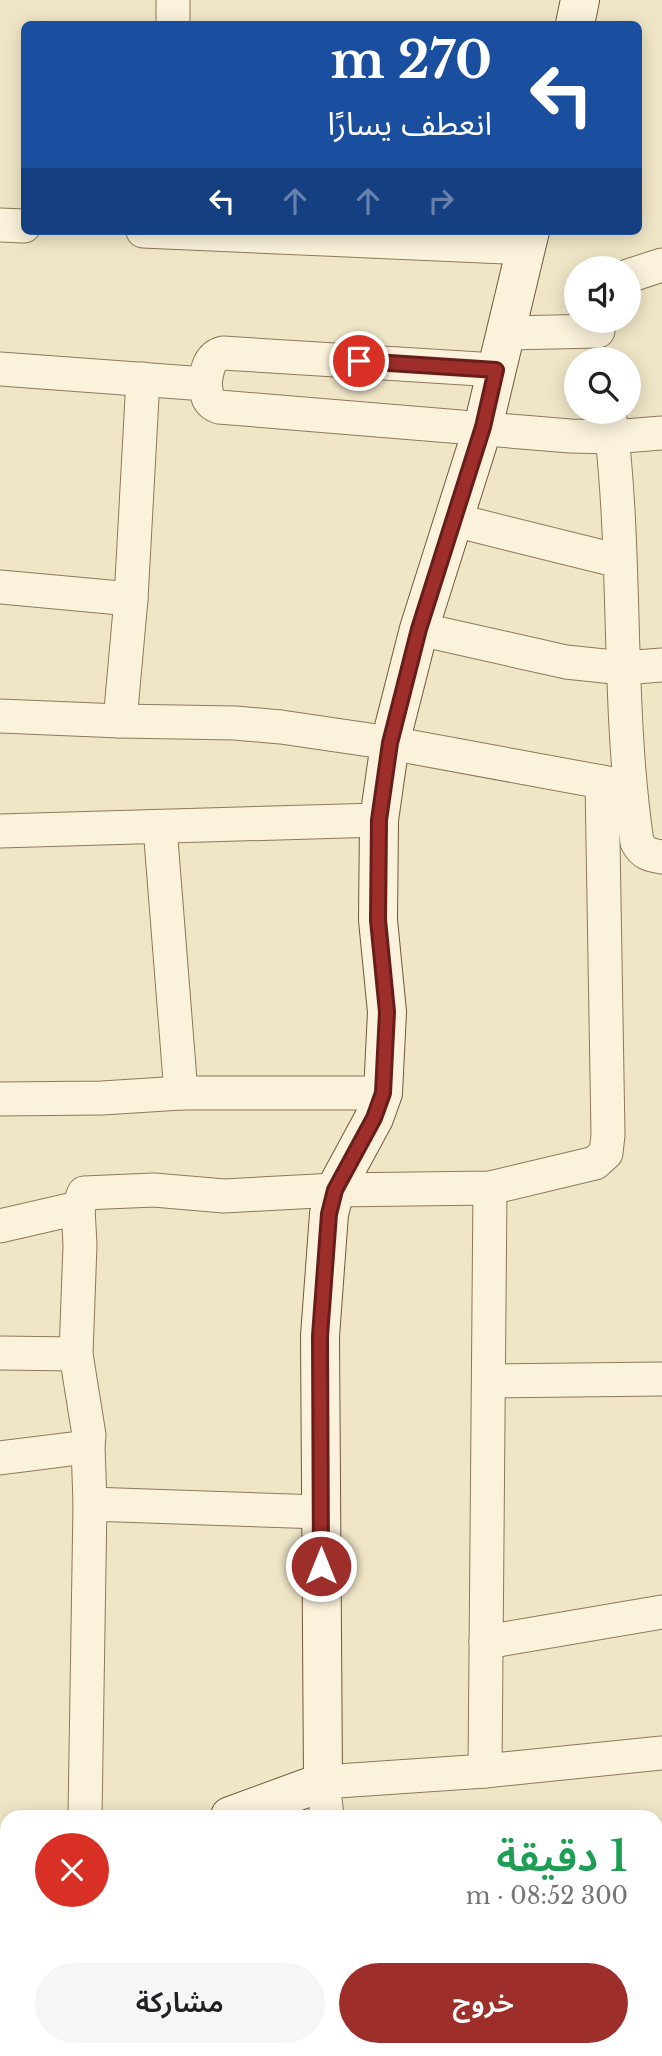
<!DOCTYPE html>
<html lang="ar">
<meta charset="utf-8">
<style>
body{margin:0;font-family:"Libre Baskerville","Noto Sans Arabic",serif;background:#f6f6f6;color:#202124;direction:rtl;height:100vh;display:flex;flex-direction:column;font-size:26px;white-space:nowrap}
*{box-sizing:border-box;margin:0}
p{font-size:23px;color:#757577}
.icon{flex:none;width:38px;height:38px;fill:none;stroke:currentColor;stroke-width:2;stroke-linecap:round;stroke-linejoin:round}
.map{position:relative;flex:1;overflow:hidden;direction:ltr}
.side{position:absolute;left:0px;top:1810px;width:663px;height:247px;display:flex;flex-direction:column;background:#fff;border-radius:21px 21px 0 0;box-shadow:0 4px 18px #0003;direction:rtl}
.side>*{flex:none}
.banner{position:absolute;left:21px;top:21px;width:621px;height:214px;border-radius:10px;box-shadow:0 4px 18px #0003;direction:rtl;background:#1a4fa0;color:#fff;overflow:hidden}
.tools{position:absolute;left:564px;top:256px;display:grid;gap:14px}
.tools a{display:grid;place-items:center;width:77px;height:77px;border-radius:50%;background:#fff;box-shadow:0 4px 18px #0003;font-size:35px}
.pin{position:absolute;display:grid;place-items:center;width:60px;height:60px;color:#fff;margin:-30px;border:4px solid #fff;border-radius:50%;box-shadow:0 2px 7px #0007}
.me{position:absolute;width:77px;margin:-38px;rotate:0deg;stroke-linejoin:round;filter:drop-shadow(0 0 5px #0008)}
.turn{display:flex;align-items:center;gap:24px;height:147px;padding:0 35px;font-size:32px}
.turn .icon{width:91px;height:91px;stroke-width:2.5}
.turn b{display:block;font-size:49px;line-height:60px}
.lanes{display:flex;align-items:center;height:66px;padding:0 35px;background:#0003;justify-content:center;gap:35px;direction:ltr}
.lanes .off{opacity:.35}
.round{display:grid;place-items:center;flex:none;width:74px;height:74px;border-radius:37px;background:#f6f6f6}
.overview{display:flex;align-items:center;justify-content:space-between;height:119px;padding:0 35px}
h1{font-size:42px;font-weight:600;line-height:52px;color:#1e9e55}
.cta{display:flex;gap:14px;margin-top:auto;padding:14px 35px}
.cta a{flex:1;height:80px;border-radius:42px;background:#9e2e29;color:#fff;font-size:28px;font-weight:600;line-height:80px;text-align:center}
.cta a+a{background:#f6f6f6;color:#202124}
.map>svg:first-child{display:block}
</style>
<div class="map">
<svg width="662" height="2056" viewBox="0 0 662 2056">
<rect width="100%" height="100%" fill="#f0e6c7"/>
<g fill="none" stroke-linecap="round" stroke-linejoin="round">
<defs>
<g id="street">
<path d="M 173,24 L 173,0"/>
<path d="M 0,225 L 24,226"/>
<path d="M 143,231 L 527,248"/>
<path d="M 628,276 L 662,265"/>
<path d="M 504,333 L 598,331"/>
<path d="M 0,369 L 205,384 C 207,395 207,403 219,407 L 570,436 L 612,437 L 662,433"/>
<path d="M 205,384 C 207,371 208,357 223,353 L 496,370"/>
<path d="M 609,411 C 628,554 616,700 637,842 C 643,854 650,855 662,857"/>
<path d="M 454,520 L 619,561"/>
<path d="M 0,587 L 131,599"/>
<path d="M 419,629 L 566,662 L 623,668 L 662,665"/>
<path d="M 0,716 L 120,721 L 235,723 L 281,727 L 390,743 L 629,787"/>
<path d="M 120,721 L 131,599 L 143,379"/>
<path d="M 160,827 L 181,1093"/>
<path d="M 0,831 L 379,820"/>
<path d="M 0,1099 L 102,1098 L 181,1093 L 383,1093"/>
<path d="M 78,1208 L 84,1193 L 154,1190 L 224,1196 L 335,1190 L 490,1188 L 595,1163 L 606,1153 L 608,1135 L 602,782"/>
<path d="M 0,1226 L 78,1208 L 80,1245 L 76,1354 L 89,1435 L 88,1445 L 79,1448 L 0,1458"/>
<path d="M 0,1353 L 76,1354"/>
<path d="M 489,1381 L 662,1379"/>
<path d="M 88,1445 L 90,1504"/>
<path d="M 486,1642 L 662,1612"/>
<path d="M 485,1771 L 490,1188"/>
<path d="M 85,1816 L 90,1504 L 321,1512"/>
<path d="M 327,1816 L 323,1782 L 485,1771 L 662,1753"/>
<path d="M 656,1929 L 662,1927"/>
<path d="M 94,2049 L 95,2056"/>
<path d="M 348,2049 L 348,2056"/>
<path d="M 19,2056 L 48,2049"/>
</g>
<g id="secondary">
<path d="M 575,24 L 580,0"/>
<path d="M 230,1816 L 323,1782 L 320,1336 L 329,1214 L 335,1190 L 374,1118 L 383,1093 L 387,1012 L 378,920 L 379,820 L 390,743 L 419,629 L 483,427 L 530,231"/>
<path d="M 0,1900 L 7,1898"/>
</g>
</defs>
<!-- street casing -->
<use href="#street" stroke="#8d785c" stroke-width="35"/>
<!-- secondary casing -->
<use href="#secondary" stroke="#6f593f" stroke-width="40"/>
<!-- street -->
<use href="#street" stroke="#faf2db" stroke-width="33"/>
<!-- secondary -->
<use href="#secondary" stroke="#faf2db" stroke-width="38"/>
</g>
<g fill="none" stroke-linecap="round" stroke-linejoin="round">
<defs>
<path id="route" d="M 321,1566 L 320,1336 L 329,1214 L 335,1190 L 374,1118 L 383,1093 L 387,1012 L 378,920 L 379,820 L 390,743 L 419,629 L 483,427 L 496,370 L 359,361"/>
</defs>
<!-- route casing -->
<use href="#route" stroke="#671e1b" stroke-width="18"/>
<!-- route -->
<use href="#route" stroke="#9e2e29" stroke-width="12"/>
</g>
</svg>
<div class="tools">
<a><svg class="icon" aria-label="sound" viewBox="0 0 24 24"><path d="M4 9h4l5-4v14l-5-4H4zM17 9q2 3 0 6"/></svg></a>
<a><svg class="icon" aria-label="search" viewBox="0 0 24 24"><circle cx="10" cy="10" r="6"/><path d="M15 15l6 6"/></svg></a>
</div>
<div class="pin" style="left:359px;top:361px;background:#d93025"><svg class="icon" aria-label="arrive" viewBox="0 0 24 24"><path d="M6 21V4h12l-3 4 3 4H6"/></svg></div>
<svg class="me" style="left:321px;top:1566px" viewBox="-20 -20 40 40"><circle r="17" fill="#9e2e29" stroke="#fff" stroke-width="3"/><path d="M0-11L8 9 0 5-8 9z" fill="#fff"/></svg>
<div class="banner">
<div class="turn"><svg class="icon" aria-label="left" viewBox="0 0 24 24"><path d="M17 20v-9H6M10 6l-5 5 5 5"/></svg><div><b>270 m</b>انعطف يسارًا</div></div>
<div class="lanes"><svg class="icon" aria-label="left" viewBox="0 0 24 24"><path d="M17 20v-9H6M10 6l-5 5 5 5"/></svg><svg class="icon off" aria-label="ahead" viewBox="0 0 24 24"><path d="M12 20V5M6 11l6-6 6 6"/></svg><svg class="icon off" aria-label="ahead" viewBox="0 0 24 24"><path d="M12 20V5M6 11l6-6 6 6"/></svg><svg class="icon off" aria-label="right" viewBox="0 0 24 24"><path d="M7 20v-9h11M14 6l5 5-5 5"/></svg></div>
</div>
<section class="side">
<div class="overview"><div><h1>1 دقيقة</h1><p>300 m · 08:52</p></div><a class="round" style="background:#d93025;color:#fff"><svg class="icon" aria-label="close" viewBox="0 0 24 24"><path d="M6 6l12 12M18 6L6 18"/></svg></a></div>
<div class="cta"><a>خروج</a><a>مشاركة</a></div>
</section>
</div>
